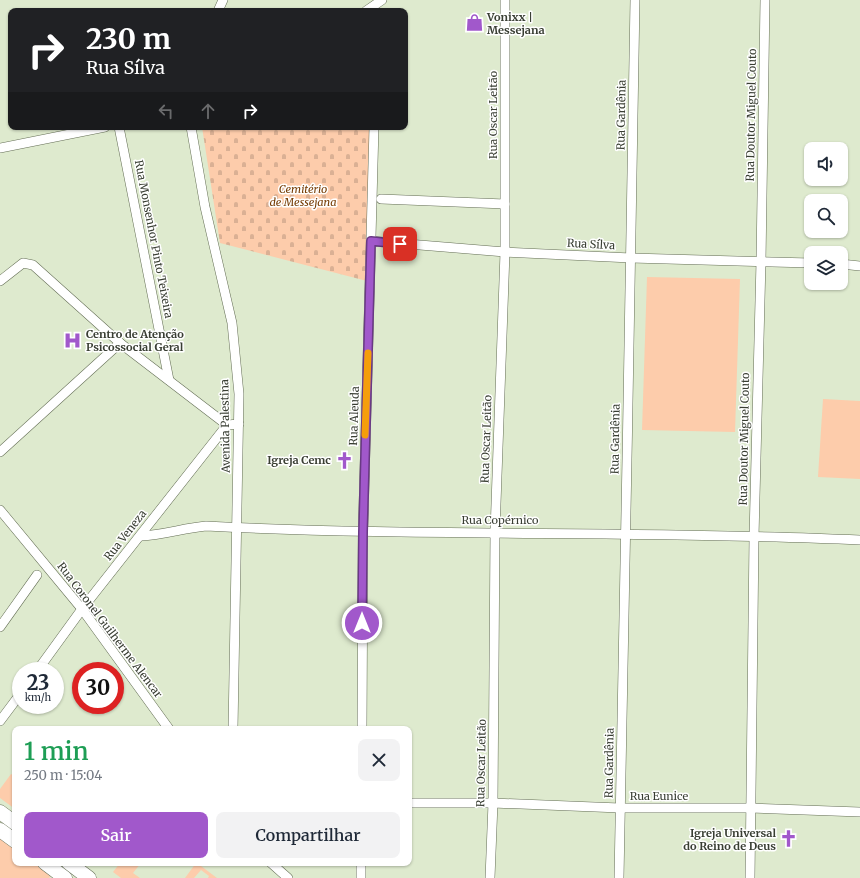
<!DOCTYPE html>
<html lang="pt">
<meta charset="utf-8">
<style>
body{margin:0;font-family:Merriweather,serif;background:#f2f2f3;color:#1f2937;height:100vh;display:flex;flex-direction:column;font-size:15px;white-space:nowrap}
*{box-sizing:border-box;margin:0}
p{font-size:13px;color:#747a83}
.icon{flex:none;width:22px;height:22px;fill:none;stroke:currentColor;stroke-width:2;stroke-linecap:round;stroke-linejoin:round}
.map{position:relative;flex:1;overflow:hidden}
.drawer{position:absolute;left:12px;top:726px;width:400px;height:140px;display:flex;flex-direction:column;background:#fff;border-radius:8px;box-shadow:0 1px 3px #0004}
.drawer>*{flex:none}
.hud{position:absolute;left:8px;top:8px;width:400px;height:122px;border-radius:8px;box-shadow:0 1px 3px #0004;background:#202124;color:#fff;overflow:hidden}
.controls{position:absolute;left:804px;top:142px;display:grid;gap:8px}
.controls a{display:grid;place-items:center;width:44px;height:44px;border-radius:8px;background:#fff;box-shadow:0 1px 3px #0004;font-size:20px}
.speed{position:absolute;left:12px;top:662px;display:flex;gap:8px;font-size:20px;font-weight:700;text-align:center}
.speed>*{display:grid;place-content:center;width:52px;height:52px;border-radius:50%;background:#fff;box-shadow:0 1px 3px #0004;line-height:1}
.speed small{font-size:10px;font-weight:400}
.speed .limit{border:6px solid #d22;background:#fff;color:#111}
.pin{position:absolute;display:grid;place-items:center;width:34px;height:34px;color:#fff;margin:-17px;border-radius:8px;box-shadow:0 2px 6px #0006}
.me{position:absolute;width:44px;margin:-22px;rotate:0deg;stroke-linejoin:round;filter:drop-shadow(0 0 3px #0008)}
.turn{display:flex;align-items:center;gap:14px;height:84px;padding:0 12px;font-size:18px}
.turn .icon{width:52px;height:52px;stroke-width:2.5}
.turn b{display:block;font-size:28px;line-height:34px}
.lanes{display:flex;align-items:center;height:38px;padding:0 12px;background:#0003;justify-content:center;gap:20px;direction:ltr}
.lanes .off{opacity:.35}
.round{display:grid;place-items:center;flex:none;width:42px;height:42px;border-radius:8px;background:#f2f2f3}
.head{display:flex;align-items:center;justify-content:space-between;height:68px;padding:0 12px}
h1{font-size:24px;font-weight:600;line-height:30px;color:#1e9e55}
.button{display:flex;gap:8px;margin-top:auto;padding:8px 12px}
.button a{flex:1;height:46px;border-radius:8px;background:#a158cb;color:#fff;font-size:16px;font-weight:600;line-height:46px;text-align:center}
.button a+a{background:#f2f2f3;color:#1f2937}
.map>svg:first-child{display:block}
</style>
<div class="map">
<svg width="860" height="878" viewBox="0 0 860 878">
<defs>
<pattern id="cemetery-stones" width="16" height="16" patternUnits="userSpaceOnUse"><rect width="16" height="16" fill="#fdccab"/><path d="M2 7V4a2 2 0 0 1 4 0v3zM10 15v-3a2 2 0 0 1 4 0v3z" fill="#dab094"/></pattern>
</defs>
<rect width="100%" height="100%" fill="#deeace"/>
<!-- green -->
<g fill="#fdccab">
<path d="M 647,277 L 740,279 L 735,432 L 642,430 Z"/>
<path d="M 823,399 L 860,401 L 860,479 L 818,477 Z"/>
<path d="M 11,774 L 15,776 L 15,809 L 0,798 L 0,789 Z"/>
<path d="M 0,838 L 15,849 L 15,863 L 34,863 L 51,876 L 49,878 L 0,878 Z"/>
<path d="M 120,863 L 141,863 L 133,873 L 140,878 L 121,878 L 113,872 Z"/>
<path d="M 196,863 L 197,863 L 217,878 L 208,878 L 209,876 L 201,870 L 194,878 L 185,878 Z"/>
</g>
<!-- cemetery -->
<path fill="url(#cemetery-stones)" d="M 202,127 L 374,127 L 367,281 L 220,243 Z"/>
<g fill="none" stroke-linecap="round" stroke-linejoin="round">
<defs>
<g id="street">
<path d="M 218,11 L 223,0"/>
<path d="M 366,11 L 382,0"/>
<path d="M 119,127 L 169,380"/>
<path d="M 191,127 L 205,207 L 232,323 L 239,394 L 233,729"/>
<path d="M 0,148 L 105,127"/>
<path d="M 381,199 L 505,204"/>
<path d="M 371,241 L 505,252 L 631,258 L 811,263"/>
<path d="M 841,264 L 860,266"/>
<path d="M 0,281 L 23,263 L 33,265 L 120,343 L 227,425"/>
<path d="M 0,452 L 120,343"/>
<path d="M 0,510 L 82,609 L 169,729"/>
<path d="M 141,536 C 163,535 184,528 206,526 C 424,537 642,530 860,540"/>
<path d="M 0,627 L 37,575"/>
<path d="M 37,671 L 82,609 L 227,425 L 239,424"/>
<path d="M 0,721 L 21,693"/>
<path d="M 362,729 L 363,532 L 374,127"/>
<path d="M 409,803 L 493,803 L 620,808 L 751,808 L 860,812"/>
<path d="M 271,863 L 288,878"/>
<path d="M 361,878 L 361,863"/>
<path d="M 490,878 L 493,803 L 495,532 L 505,252 L 505,0"/>
<path d="M 619,878 C 624,585 631,293 635,0"/>
<path d="M 750,878 L 754,537 L 761,261 L 765,0"/>
</g>
<g id="primary">
<path d="M 0,812 L 15,823"/>
<path d="M 0,830 L 15,841"/>
<path d="M 45,863 L 65,878"/>
<path d="M 69,863 L 89,878"/>
</g>
</defs>
<!-- street casing -->
<use href="#street" stroke="#646e55" stroke-width="10"/>
<!-- primary casing -->
<use href="#primary" stroke="#646e55" stroke-width="15"/>
<!-- street -->
<use href="#street" stroke="#fff" stroke-width="9"/>
<!-- primary -->
<use href="#primary" stroke="#fff" stroke-width="14"/>
</g>
<g fill="none" stroke-linecap="round" stroke-linejoin="round">
<defs>
<path id="route" d="M 362,623 L 363,532 L 371,241 L 400,244"/>
</defs>
<!-- route casing -->
<use href="#route" stroke="#693984" stroke-width="10"/>
<!-- route -->
<use href="#route" stroke="#a158cb" stroke-width="7"/>
<!-- slow -->
<path stroke="#f59e0b" stroke-width="7" d="M 365,435 L 368,353"/>
</g>
<!-- icons -->
<defs>
<symbol id="shop-bare" viewBox="-9 -9 18 18"><path d="M-5-2.5h2.3a2.7 3.5 0 0 1 5.4 0H5L5.5 6h-11ZM-1.5-2.5h3a1.5 2.3 0 0 0-3 0Z" fill="#a158cb" stroke="#fff" stroke-width="2.5" paint-order="stroke"/></symbol>
<symbol id="hospital-bare" viewBox="-9 -9 18 18"><path d="M-5-5h3v3.5h4V-5h3V5h-3V1.5h-4V5h-3Z" fill="#a158cb" stroke="#fff" stroke-width="2.5" paint-order="stroke"/></symbol>
<symbol id="church-bare" viewBox="-9 -9 18 18"><path d="M-1.2-6h2.4v3.5h3.3v2.4h-3.3V6h-2.4V-.1h-3.3v-2.4h3.3Z" fill="#a158cb" stroke="#fff" stroke-width="2.5" paint-order="stroke"/></symbol>
</defs>
<g fill-rule="evenodd">
<use href="#shop-bare" x="462" y="10" width="25" height="25"/>
<use href="#hospital-bare" x="60" y="328" width="25" height="25"/>
<use href="#church-bare" x="332" y="448" width="25" height="25"/>
<use href="#church-bare" x="776" y="826" width="25" height="25"/>
</g>
<g text-anchor="middle" stroke-width="3" stroke-linejoin="round" paint-order="stroke">
<!-- poi labels -->
<g font-size="11" font-weight="bold" fill="#393e33" stroke="#fff" text-anchor="start">
<text x="487" y="21">Vonixx |<tspan x="487" dy="13">Messejana</tspan></text>
<text x="86" y="338">Centro de Atenção<tspan x="86" dy="13">Psicossocial Geral</tspan></text>
<text x="331" y="464" text-anchor="end">Igreja Cemc</text>
<text x="776" y="837" text-anchor="end">Igreja Universal<tspan x="776" dy="13">do Reino de Deus</tspan></text>
</g>
<!-- street labels -->
<g font-size="11" fill="#393e33" stroke="#fff">
<text transform="translate(493 115) rotate(-90)" y="4">Rua Oscar Leitão</text>
<text transform="translate(621 115) rotate(-89)" y="4">Rua Gardênia</text>
<text transform="translate(751 115) rotate(-89)" y="4">Rua Doutor Miguel Couto</text>
<text transform="translate(154 239) rotate(79)" y="4">Rua Monsenhor Pinto Teixeira</text>
<text transform="translate(591 244) rotate(3)" y="4">Rua Sílva</text>
<text transform="translate(354 416) rotate(-88)" y="4">Rua Aleuda</text>
<text transform="translate(225 426) rotate(-91)" y="4">Avenida Palestina</text>
<text transform="translate(486 439) rotate(-88)" y="4">Rua Oscar Leitão</text>
<text transform="translate(615 439) rotate(-89)" y="4">Rua Gardênia</text>
<text transform="translate(744 439) rotate(-89)" y="4">Rua Doutor Miguel Couto</text>
<text x="500" y="524">Rua Copérnico</text>
<text transform="translate(125 535) rotate(-52)" y="4">Rua Veneza</text>
<text transform="translate(110 630) rotate(53)" y="4">Rua Coronel Guilherme Alencar</text>
<text transform="translate(481 763) rotate(-89)" y="4">Rua Oscar Leitão</text>
<text transform="translate(609 763) rotate(-89)" y="4">Rua Gardênia</text>
<text x="659" y="800">Rua Eunice</text>
</g>
<!-- park labels -->
<g font-size="11" font-style="italic" fill="#753b02" stroke="#fff">
<text x="303" y="193">Cemitério<tspan x="303" dy="13">de Messejana</tspan></text>
</g>
</g>
</svg>
<div class="controls">
<a><svg class="icon" aria-label="sound" viewBox="0 0 24 24"><path d="M4 9h4l5-4v14l-5-4H4zM17 9q2 3 0 6"/></svg></a>
<a><svg class="icon" aria-label="search" viewBox="0 0 24 24"><circle cx="10" cy="10" r="6"/><path d="M15 15l6 6"/></svg></a>
<a><svg class="icon" aria-label="layers" viewBox="0 0 24 24"><path d="M12 4l9 5-9 5-9-5zM3 14l9 5 9-5"/></svg></a>
</div>
<div class="speed"><div>23<small>km/h</small></div><div class="limit">30</div></div>
<div class="pin" style="left:400px;top:244px;background:#d93025"><svg class="icon" aria-label="arrive" viewBox="0 0 24 24"><path d="M6 21V4h12l-3 4 3 4H6"/></svg></div>
<svg class="me" style="left:362px;top:623px" viewBox="-20 -20 40 40"><circle r="17" fill="#a158cb" stroke="#fff" stroke-width="3"/><path d="M0-11L8 9 0 5-8 9z" fill="#fff"/></svg>
<div class="hud">
<div class="turn"><svg class="icon" aria-label="right" viewBox="0 0 24 24"><path d="M7 20v-9h11M14 6l5 5-5 5"/></svg><div><b>230 m</b>Rua Sílva</div></div>
<div class="lanes"><svg class="icon off" aria-label="left" viewBox="0 0 24 24"><path d="M17 20v-9H6M10 6l-5 5 5 5"/></svg><svg class="icon off" aria-label="ahead" viewBox="0 0 24 24"><path d="M12 20V5M6 11l6-6 6 6"/></svg><svg class="icon" aria-label="right" viewBox="0 0 24 24"><path d="M7 20v-9h11M14 6l5 5-5 5"/></svg></div>
</div>
<section class="drawer">
<div class="head"><div><h1>1 min</h1><p>250 m · 15:04</p></div><a class="round"><svg class="icon" aria-label="close" viewBox="0 0 24 24"><path d="M6 6l12 12M18 6L6 18"/></svg></a></div>
<div class="button"><a>Sair</a><a>Compartilhar</a></div>
</section>
</div>
